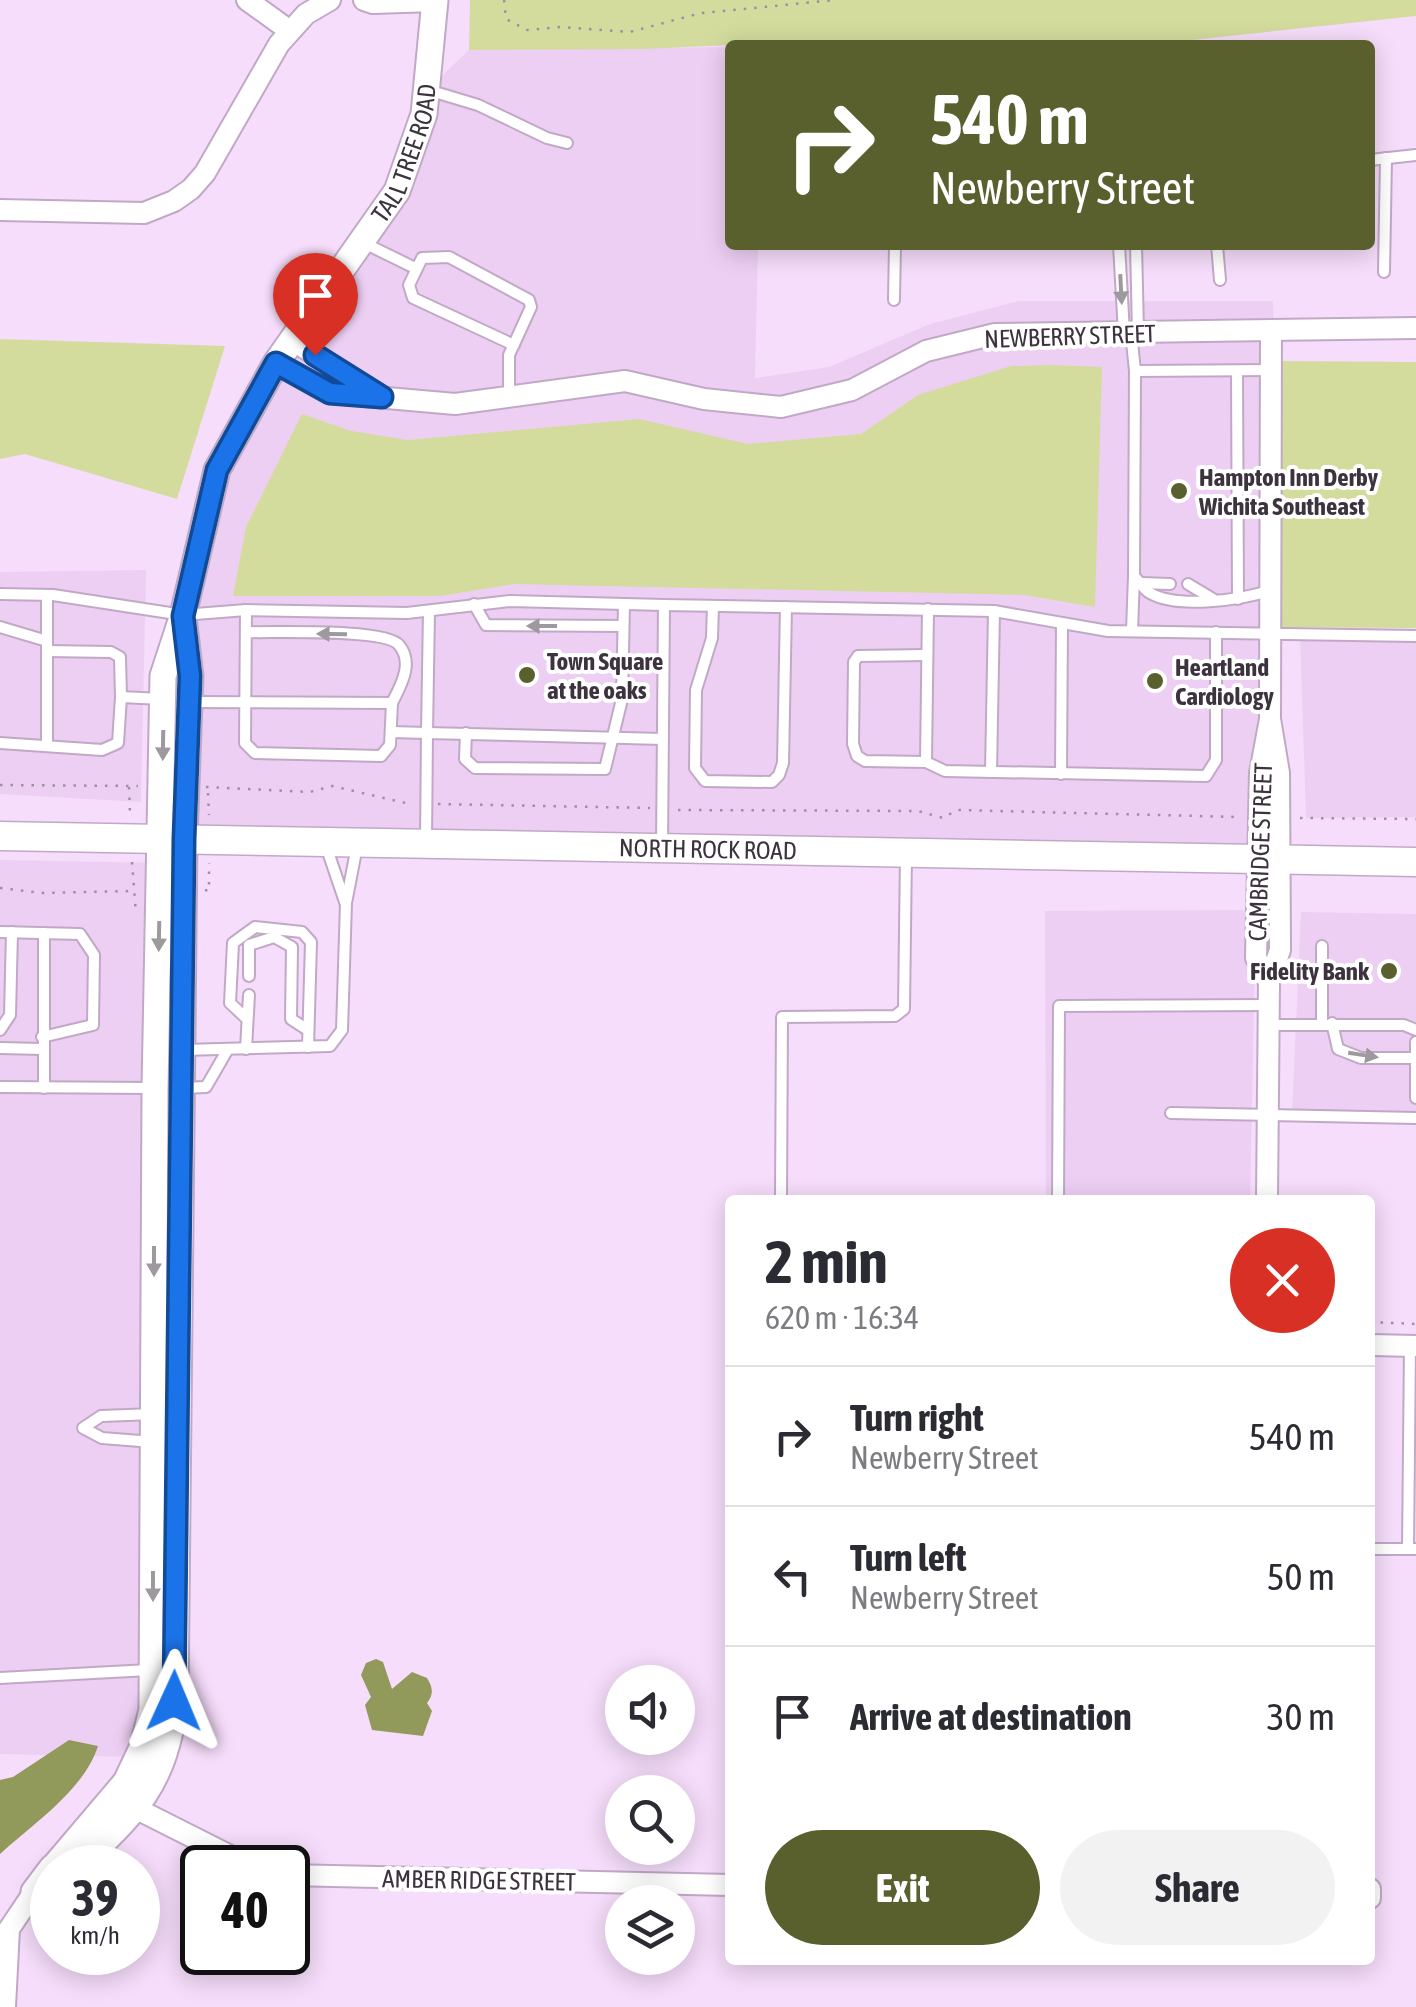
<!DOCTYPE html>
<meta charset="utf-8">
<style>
body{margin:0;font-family:"Asap Condensed",sans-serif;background:#f2f2f3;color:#2b2b33;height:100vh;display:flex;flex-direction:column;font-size:38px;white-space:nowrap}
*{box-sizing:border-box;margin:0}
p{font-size:32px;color:#7c7c81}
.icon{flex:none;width:55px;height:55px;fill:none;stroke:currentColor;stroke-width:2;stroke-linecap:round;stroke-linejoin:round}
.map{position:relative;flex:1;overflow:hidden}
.panel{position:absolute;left:725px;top:1195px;width:650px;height:770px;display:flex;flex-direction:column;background:#fff;border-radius:10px;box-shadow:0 5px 25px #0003}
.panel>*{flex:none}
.top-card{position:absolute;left:725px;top:40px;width:650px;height:210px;border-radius:10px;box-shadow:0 5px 25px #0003;background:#595f2d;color:#fff;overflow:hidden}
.buttons{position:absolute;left:605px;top:1665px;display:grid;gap:20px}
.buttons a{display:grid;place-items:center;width:90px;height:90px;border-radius:50%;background:#fff;box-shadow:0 5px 25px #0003;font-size:50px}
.speed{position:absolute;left:30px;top:1845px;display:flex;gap:20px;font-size:50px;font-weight:700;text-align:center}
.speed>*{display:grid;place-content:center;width:130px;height:130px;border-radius:50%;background:#fff;box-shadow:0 5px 25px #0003;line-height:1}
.speed small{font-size:25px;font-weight:400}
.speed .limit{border:5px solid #111;border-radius:15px;background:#fff;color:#111}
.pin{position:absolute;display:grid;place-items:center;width:85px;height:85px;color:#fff;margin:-102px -42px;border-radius:50% 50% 50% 0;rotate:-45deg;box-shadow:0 0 10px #0007}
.pin .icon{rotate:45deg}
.me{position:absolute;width:110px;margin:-55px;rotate:1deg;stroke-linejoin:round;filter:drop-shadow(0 0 8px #0008)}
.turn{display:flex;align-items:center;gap:35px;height:210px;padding:0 40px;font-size:45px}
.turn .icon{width:130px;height:130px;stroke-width:2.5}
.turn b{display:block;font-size:70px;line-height:85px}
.round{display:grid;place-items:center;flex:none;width:105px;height:105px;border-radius:52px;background:#f2f2f3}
.summary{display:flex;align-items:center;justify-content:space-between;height:170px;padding:0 40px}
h1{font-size:60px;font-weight:700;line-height:75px}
.action{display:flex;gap:20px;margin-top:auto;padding:20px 40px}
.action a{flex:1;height:115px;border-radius:60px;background:#595f2d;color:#fff;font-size:40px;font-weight:700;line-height:115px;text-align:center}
.action a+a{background:#f2f2f3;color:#2b2b33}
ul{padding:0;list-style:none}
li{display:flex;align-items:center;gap:30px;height:140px;padding:0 40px;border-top:2px solid #e1e1e2}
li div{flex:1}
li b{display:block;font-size:38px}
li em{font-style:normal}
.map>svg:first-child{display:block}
</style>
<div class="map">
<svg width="1416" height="2007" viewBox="0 0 1416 2007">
<rect width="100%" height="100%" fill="#f6ddfb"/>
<!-- built -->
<g fill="#edcff3">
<path d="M 730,47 L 730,245 L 758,245 L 755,378 L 829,367 L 930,324 L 1019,301 L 1273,301 L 1278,860 L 184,839 L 183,615 L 217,470 L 397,191 L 427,90 L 469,50 Z"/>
<path d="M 146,570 L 141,802 L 0,794 L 0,572 Z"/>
<path d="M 1300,633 L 1416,633 L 1416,817 L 1306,818 Z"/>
<path d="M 0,860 L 161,863 L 138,1757 L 0,1754 Z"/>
<path d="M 1256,910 L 1250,1200 L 1046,1200 L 1045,911 Z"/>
<path d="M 1301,912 L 1416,914 L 1416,1117 L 1292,1116 Z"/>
</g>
<!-- green -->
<g fill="#d3dc9d">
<path d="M 470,0 L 1416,0 L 1416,16 L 1145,45 L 730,45 L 645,49 L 469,50 Z"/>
<path d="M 0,339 L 225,346 L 177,499 L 25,454 L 0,459 Z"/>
<path d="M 1277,361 L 1416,362 L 1416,628 L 1275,627 Z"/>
<path d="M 1051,365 L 1102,367 L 1095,607 L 1024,595 L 514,584 L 440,596 L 233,596 L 246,527 L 302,414 L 351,431 L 408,440 L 639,419 L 748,444 L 861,434 L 918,395 L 1011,366 Z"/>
</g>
<!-- water -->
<g fill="#91995b">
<path d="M 376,1659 L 383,1662 L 392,1689 L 412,1672 L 427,1678 C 433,1688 434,1694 427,1703 L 432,1711 L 423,1736 L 372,1730 L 365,1705 L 371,1697 L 361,1675 L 366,1663 Z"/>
<path d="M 69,1740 L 98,1746 C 84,1790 34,1823 0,1854 L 0,1780 L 13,1777 Z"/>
</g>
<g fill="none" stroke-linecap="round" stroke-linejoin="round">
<defs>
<g id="service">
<path d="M 428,90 L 478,105 L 547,138 L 567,143"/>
<path d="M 1370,160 L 1416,155"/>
<path d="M 362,242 L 415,268"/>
<path d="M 1119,245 L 1124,333"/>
<path d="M 1136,245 L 1138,331"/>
<path d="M 1217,245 L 1220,280"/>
<path d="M 1384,272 L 1386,158"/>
<path d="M 894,300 L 895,245"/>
<path d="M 1131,332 L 1135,371 L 1134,576 C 1139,581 1144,590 1150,593 C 1177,609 1242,600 1271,590"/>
<path d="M 1135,371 L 1271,370"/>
<path d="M 1237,371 L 1238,599"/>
<path d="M 509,396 L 509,355 L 531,307 L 529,300 L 449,257 L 422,258 L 409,285 L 413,298 L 514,345"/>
<path d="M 1141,583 L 1170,584"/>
<path d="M 1188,584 L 1213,599"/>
<path d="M 0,594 L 53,595 L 183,615 L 246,610 L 407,613 L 510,601 L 664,605 L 662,847"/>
<path d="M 47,595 L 47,746"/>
<path d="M 474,604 L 486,625 L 623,626"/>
<path d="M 664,605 L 994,611 L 1108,631 L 1416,636"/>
<path d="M 713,606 L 712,638 L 696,690 L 695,768 L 705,781 L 772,782 L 779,775 L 783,763 L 786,607"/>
<path d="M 928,609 L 926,762 L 945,771 L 1206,776 L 1216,760 L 1216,632"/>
<path d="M 0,627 L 47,641"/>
<path d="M 1132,631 L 1134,576"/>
<path d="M 246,632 C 272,633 386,628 399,645 C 414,663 401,685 392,703"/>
<path d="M 47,651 L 111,652 L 120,657 L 121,697"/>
<path d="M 189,702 L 392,703 L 390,745 L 381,756 L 255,753 L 245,743 L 246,610"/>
<path d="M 391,732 L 427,733 L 429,611"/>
<path d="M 466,733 L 465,759 L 475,768 L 605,769 L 622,699 L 624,604"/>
<path d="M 0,743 L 102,750 L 118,743 L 121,697 L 162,699"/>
<path d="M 926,762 L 865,761 L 857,756 L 853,744 L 854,662 L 858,656 L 927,655"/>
<path d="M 991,772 L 994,611"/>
<path d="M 1061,774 L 1062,623"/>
<path d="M 426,841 L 427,733 L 663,739"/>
<path d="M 325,843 L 345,902"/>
<path d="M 0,932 L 80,934 L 94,955 L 93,1025 L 42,1037"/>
<path d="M 249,976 L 249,945 L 274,937 L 292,947 L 291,1019 L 308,1030"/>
<path d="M 245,1017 L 230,1003 L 233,943 L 255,927 L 302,932 L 311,942 L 308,1047"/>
<path d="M 1322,1023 L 1322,946"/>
<path d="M 1332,1023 L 1338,1049 L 1361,1058 L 1416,1058"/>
<path d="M 1269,1025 L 1404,1025 L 1416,1030"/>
<path d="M 0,1030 L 10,1015 L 12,932"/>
<path d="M 1416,1042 L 1416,1098"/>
<path d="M 0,1048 L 42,1049"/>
<path d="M 246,1049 L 249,995"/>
<path d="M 183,1050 L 330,1046 L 342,1030 L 346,903 L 357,846"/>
<path d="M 0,1087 L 154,1088"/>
<path d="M 44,1088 L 44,933"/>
<path d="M 181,1088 L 206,1087 L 228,1049"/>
<path d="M 1171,1113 L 1416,1118"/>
<path d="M 781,1200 L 782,1017 L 895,1016 L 904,1009 L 906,853"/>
<path d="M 1058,1200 L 1059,1006 L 1268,1005"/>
<path d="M 154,1414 L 177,1428 L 153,1442 L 102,1438 L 83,1428 L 101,1416 Z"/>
<path d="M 1370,1549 L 1416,1549"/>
<path d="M 1408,1549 L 1410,1346"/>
<path d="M 0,1678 L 149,1670"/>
</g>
<g id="minor">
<path d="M 247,0 L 290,31"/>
<path d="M 364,0 L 373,3 L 435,1"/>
<path d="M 0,210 L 144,213 L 174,201 L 191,189 L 205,173 L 279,44 L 306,14 L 330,0"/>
<path d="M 292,340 L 376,393"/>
<path d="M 276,363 L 331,393 L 455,404 L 625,381 L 704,399 L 781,407 L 852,390 L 926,351 L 995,334 L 1416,328"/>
<path d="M 1270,719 L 1260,773 L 1256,958 L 1269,982 L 1280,950 L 1279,773 L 1270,719 L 1271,330"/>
<path d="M 1267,1200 L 1269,982"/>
<path d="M 1370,1345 L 1416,1346"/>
<path d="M 135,1808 L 254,1868"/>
<path d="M 288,1875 L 730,1885"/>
<path d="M 1370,1889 L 1370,1898"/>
<path d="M 5,2007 L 9,1929 L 34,1892"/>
</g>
<g id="tertiary">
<path id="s1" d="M 53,1868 L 126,1782 L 143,1746 L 152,1710 L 155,1088 L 163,676 L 183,615 L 217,470 L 276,363 L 397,191 L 424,114 L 435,0"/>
<path d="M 75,1868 C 135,1813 165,1785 175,1701 L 184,839 L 190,676 L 184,625"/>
<path d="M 34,1892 L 52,1868"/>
</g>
<g id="secondary">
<path id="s2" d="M 0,836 L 1416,862"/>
</g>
</defs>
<!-- service casing -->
<use href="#service" stroke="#c1a9c6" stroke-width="14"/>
<!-- minor casing -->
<use href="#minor" stroke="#c1a9c6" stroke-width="24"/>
<!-- tertiary casing -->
<use href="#tertiary" stroke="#c1a9c6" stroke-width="29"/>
<!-- secondary casing -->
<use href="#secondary" stroke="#c1a9c6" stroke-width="31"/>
<!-- path -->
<g stroke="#a08ea3" stroke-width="2.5" stroke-dasharray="2.5 8" stroke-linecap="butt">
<path d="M 504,0 L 506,19 L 527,30 L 560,27 L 630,32 L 701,13 L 836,0"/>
<path d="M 0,785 L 138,786"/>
<path d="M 129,787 L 130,814"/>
<path d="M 206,787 L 310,792 L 332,786 L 410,804"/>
<path d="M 208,793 L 209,815"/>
<path d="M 438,804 L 650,808"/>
<path d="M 678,810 L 918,811 L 943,818 L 957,810 L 1237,817"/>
<path d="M 1300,818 L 1416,819"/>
<path d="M 132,862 L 136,914"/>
<path d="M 0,888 L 43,893 L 132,891"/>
<path d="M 205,890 L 209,891 L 209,863"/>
<path d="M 1370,1322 L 1416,1324"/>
</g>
<!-- service -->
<use href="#service" stroke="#fff" stroke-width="10"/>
<!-- minor -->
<use href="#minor" stroke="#fff" stroke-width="20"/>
<!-- tertiary -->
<use href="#tertiary" stroke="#fff" stroke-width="25"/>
<!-- secondary -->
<use href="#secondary" stroke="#fff" stroke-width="28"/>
</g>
<!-- one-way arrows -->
<defs><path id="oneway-solid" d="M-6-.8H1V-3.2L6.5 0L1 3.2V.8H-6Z" transform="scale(2.5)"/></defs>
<g fill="#9e999f">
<use href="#oneway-solid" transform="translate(1121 289) rotate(87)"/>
<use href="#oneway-solid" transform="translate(542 626) rotate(-180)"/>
<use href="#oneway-solid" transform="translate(332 634) rotate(-179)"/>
<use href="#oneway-solid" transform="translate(163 745) rotate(91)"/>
<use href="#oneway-solid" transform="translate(159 936) rotate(91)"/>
<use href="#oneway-solid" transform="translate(1363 1055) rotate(9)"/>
<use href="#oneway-solid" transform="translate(154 1261) rotate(90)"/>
<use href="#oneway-solid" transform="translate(153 1586) rotate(90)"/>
</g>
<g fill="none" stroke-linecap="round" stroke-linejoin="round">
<defs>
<path id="route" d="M 174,1701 L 184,839 L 190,676 L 183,616 L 217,470 L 276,363 L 330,393 L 382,397 L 315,355"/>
</defs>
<!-- route casing -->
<use href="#route" stroke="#114b97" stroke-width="25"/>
<!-- route -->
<use href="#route" stroke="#1a73e8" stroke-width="18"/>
</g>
<!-- markers -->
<g fill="#595f2d" stroke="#fff" stroke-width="4">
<circle cx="1179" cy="491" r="10"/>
<circle cx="527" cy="675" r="10"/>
<circle cx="1155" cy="681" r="10"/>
<circle cx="1389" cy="971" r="10"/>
</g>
<g text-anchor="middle" stroke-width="8" stroke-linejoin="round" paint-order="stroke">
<!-- street labels -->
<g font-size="25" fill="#3d333f" stroke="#fff">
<text dy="9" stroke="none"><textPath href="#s1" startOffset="1808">TALL TREE ROAD</textPath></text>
<text transform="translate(1070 336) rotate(-2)" y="9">NEWBERRY STREET</text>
<text dy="9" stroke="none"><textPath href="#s2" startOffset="708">NORTH ROCK ROAD</textPath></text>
<text transform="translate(1260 852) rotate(-88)" y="9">CAMBRIDGE STREET</text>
<text transform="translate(479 1880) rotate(1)" y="9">AMBER RIDGE STREET</text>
</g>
<!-- poi labels -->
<g font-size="25" font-weight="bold" fill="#3d333f" stroke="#fff" text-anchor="start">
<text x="1199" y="486">Hampton Inn Derby<tspan x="1199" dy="29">Wichita Southeast</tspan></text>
<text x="547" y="670">Town Square<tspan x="547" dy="29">at the oaks</tspan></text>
<text x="1175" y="676">Heartland<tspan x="1175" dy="29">Cardiology</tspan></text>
<text x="1369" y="980" text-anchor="end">Fidelity Bank</text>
</g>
</g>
</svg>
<div class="buttons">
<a><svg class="icon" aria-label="sound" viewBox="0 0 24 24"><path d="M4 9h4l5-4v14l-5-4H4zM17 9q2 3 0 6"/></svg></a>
<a><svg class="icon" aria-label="search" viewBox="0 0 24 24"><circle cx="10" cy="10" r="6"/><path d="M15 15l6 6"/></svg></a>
<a><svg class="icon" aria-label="layers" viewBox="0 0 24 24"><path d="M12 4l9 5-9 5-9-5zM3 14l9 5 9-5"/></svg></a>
</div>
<div class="speed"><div>39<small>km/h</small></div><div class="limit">40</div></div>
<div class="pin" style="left:315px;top:355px;background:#d93025"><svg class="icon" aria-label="arrive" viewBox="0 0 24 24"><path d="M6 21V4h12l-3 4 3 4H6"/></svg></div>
<svg class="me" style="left:174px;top:1701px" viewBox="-20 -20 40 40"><path d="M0-17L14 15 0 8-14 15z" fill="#1a73e8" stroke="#fff" stroke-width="4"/></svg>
<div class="top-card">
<div class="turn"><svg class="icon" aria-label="right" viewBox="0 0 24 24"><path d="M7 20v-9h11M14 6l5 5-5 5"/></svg><div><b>540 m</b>Newberry Street</div></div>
</div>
<section class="panel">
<div class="summary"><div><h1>2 min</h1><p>620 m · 16:34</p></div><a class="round" style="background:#d93025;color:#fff"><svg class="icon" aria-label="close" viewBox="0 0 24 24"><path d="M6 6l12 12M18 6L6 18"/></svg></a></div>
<ul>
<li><svg class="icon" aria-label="right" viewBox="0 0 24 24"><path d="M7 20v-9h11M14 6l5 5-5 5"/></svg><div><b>Turn right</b><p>Newberry Street</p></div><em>540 m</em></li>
<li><svg class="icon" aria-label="left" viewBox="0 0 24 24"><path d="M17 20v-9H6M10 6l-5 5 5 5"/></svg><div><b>Turn left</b><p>Newberry Street</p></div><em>50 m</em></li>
<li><svg class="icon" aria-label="arrive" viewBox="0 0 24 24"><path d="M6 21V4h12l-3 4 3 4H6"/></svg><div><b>Arrive at destination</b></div><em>30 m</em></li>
</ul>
<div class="action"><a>Exit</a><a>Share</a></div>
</section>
</div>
